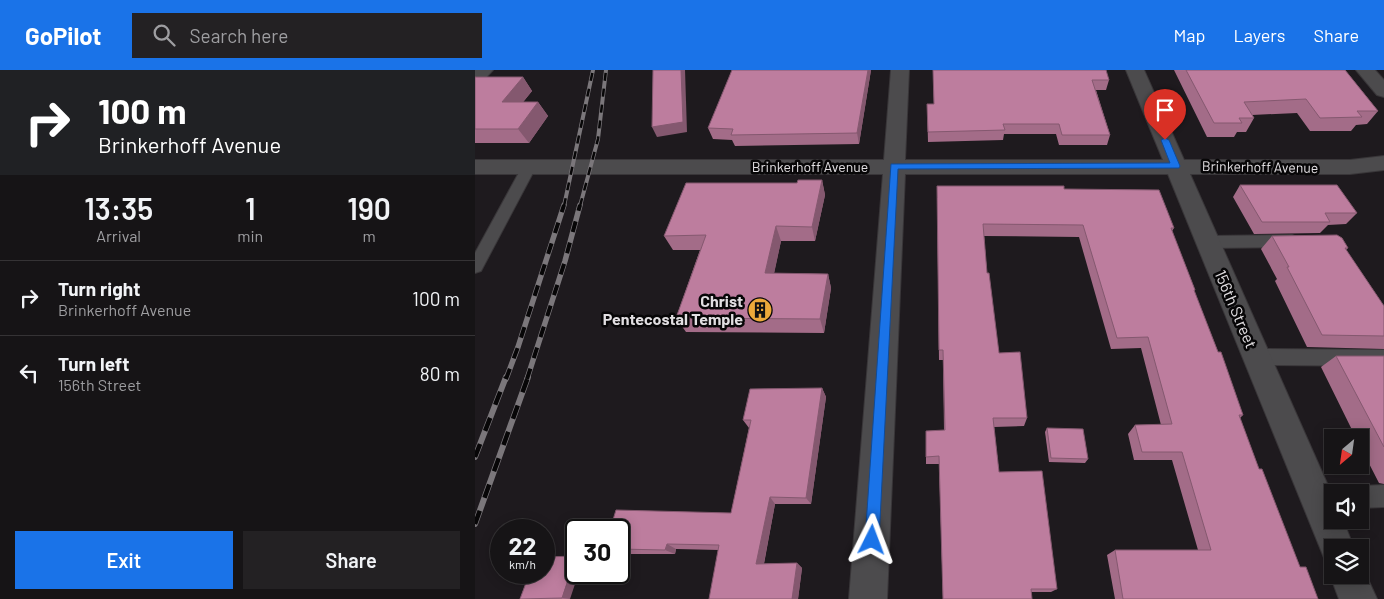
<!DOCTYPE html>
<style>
body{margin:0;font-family:Barlow,sans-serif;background:#232123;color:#f1f3f6;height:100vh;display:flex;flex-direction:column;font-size:19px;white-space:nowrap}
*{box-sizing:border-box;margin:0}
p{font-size:16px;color:#9e9ea1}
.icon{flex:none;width:28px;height:28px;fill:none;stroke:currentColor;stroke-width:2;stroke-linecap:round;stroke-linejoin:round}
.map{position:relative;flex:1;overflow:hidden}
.side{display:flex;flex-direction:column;background:#161416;width:475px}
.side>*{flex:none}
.banner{background:#202124;color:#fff;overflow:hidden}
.needle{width:32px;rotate:209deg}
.tools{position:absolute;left:849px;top:359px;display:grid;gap:10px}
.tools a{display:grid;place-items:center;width:45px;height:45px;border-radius:0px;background:#161416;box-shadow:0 2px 12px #0003,0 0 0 1px #353335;font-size:25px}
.speed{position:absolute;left:15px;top:449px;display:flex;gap:10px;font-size:25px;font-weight:700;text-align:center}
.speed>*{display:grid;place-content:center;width:65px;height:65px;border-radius:50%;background:#161416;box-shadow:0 2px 12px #0003,0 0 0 1px #353335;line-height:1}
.speed small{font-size:12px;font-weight:400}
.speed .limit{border:2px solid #111;border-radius:8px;background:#fff;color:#111}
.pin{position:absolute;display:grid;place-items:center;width:42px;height:42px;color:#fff;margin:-51px -21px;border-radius:50% 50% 50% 0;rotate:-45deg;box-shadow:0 0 5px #0007}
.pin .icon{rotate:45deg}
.me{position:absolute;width:55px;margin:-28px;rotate:3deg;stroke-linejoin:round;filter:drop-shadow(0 0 4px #0008)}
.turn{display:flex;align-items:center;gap:18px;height:105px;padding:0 15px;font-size:22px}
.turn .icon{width:65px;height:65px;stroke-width:2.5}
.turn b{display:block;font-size:35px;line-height:42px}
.eta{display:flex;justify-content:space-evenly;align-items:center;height:85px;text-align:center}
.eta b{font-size:30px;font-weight:600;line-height:35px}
.cta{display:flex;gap:10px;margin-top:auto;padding:10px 15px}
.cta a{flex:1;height:58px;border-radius:0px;background:#1a73e8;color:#fff;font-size:20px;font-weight:600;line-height:58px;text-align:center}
.cta a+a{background:#232123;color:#f1f3f6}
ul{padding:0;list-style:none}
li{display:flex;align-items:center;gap:15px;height:75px;padding:0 15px;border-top:1px solid #353335}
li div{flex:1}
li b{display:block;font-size:19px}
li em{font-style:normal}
header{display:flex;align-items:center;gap:30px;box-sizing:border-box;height:70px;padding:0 25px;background:#1a73e8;color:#fff}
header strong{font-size:24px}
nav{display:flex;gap:28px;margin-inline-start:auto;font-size:18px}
.search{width:350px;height:45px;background:#232123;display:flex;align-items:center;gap:12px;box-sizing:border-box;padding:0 18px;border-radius:0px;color:#9e9ea1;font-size:19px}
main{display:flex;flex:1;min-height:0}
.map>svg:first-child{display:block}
</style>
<header>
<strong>GoPilot</strong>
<div class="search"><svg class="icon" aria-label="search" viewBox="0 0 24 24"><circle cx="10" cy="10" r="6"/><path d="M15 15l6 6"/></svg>Search here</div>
<nav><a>Map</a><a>Layers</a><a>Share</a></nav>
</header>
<main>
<section class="side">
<div class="banner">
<div class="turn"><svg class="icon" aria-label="right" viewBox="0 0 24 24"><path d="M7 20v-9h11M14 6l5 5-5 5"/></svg><div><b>100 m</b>Brinkerhoff Avenue</div></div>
</div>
<div class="eta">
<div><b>13:35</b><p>Arrival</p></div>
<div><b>1</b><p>min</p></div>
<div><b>190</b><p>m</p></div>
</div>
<ul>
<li><svg class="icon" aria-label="right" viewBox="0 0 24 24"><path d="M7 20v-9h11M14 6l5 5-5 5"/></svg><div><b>Turn right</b><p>Brinkerhoff Avenue</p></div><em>100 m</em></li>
<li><svg class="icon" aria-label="left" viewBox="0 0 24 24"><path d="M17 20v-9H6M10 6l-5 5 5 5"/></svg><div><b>Turn left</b><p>156th Street</p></div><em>80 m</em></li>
</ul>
<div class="cta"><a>Exit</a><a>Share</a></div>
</section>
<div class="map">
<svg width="909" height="529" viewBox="0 0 909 529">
<rect width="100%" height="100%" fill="#1e1a1e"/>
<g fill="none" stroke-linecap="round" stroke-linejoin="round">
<defs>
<g id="service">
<path d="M 54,93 L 59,94 L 61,97 L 6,201 L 0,203 L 0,183 L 47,97 L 49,94 Z"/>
<path d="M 817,165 L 822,167 L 825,171 L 822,175 L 817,177 L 732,178 L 727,176 L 724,172 L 727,168 L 732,166 Z"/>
<path d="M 782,279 L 909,280 L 909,296 L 782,295 L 776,292 L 773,287 L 776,282 Z"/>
<path d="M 909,415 L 909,437 L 885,438 L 885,422 L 876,422 L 877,419 L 885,416 Z"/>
</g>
<g id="minor">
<path d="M 0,0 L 18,0 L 6,13 L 0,14 Z"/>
<path d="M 416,0 L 434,0 L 430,90 L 688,90 L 651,0 L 669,0 L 709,90 L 875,90 L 909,86 L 909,100 L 875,104 L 715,104 L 858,427 L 858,450 L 868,450 L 879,478 L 858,478 L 858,494 L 850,490 L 693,104 L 430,104 L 412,529 L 374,529 L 408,104 L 0,104 L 0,90 L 409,90 Z"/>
<path d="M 881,0 L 900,0 L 909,10 L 909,27 L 902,25 Z"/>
<path d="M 885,492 L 902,529 L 864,529 L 855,505 L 858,499 L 858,505 L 885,505 Z"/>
</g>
</defs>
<!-- service casing -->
<use href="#service" stroke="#393639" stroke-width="2"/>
<!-- minor casing -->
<use href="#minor" stroke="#393639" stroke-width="2"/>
<!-- service -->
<use href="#service" fill="#4c4b4d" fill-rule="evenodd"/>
<!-- minor -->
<use href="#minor" fill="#4c4b4d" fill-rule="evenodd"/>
<defs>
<g id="rail-far2">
<path d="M 89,136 L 118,0"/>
<path d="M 105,136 L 123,69 L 131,0"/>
</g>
<g id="rail-far1">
<path d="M 31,309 L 43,277 L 89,135"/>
<path d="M 52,309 L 90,191 L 105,135"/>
</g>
<g id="rail">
<path d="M 0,387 L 31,307"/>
<path d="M 0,454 L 53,307"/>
</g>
</defs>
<!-- rail-far2 casing -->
<use href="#rail-far2" stroke="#7b777b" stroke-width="4"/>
<!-- rail-far1 casing -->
<use href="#rail-far1" stroke="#7b777b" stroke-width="5.5"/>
<!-- rail casing -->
<use href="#rail" stroke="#7b777b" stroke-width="6"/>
<!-- rail-far2 -->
<use href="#rail-far2" stroke="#070607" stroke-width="2.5" stroke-dasharray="8" stroke-linecap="butt"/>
<!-- rail-far1 -->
<use href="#rail-far1" stroke="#070607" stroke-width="4" stroke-dasharray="11" stroke-linecap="butt"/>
<!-- rail -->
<use href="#rail" stroke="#070607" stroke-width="4.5" stroke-dasharray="14" stroke-linecap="butt"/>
</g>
<!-- wall -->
<g fill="#a36c88">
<path d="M 396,0 L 384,74 L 260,76 L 257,70 L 238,69 L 233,58 Z"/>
<path d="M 458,0 L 634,10 L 631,20 L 621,20 L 635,65 L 632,75 L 584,75 L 581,64 L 529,64 L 528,70 L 453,72 L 452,34 L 459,34 Z"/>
<path d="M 699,0 L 870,0 L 903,41 L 892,54 L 881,55 L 876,61 L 835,61 L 822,43 L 777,45 L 779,48 L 771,62 L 762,62 L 759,67 L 732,67 Z"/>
<path d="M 0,7 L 48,7 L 57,21 L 48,32 L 63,32 L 73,46 L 54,73 L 0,73 Z"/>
<path d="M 347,110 L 350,125 L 340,171 L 306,171 L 299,203 L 353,204 L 356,218 L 349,263 L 211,262 L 201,248 L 225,180 L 198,180 L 189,166 L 322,113 Z"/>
<path d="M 765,115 L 882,143 L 871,154 L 853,155 L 845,163 L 779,164 L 758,127 Z"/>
<path d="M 589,119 L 699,158 L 697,161 L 720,220 L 719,221 L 768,345 L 765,348 L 784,399 L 825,497 L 843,529 L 640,529 L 632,485 L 640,480 L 723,480 L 697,390 L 659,390 L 653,364 L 660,355 L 686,355 L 666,278 L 636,279 L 604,167 L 509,166 L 512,203 L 524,283 L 552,348 L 549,356 L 519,357 L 524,402 L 582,519 L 576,522 L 556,522 L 557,529 L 468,529 L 464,394 L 451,394 L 451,387 L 469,360 L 468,290 L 464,290 L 462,128 Z"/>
<path d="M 797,166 L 873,178 L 871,180 L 909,236 L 909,279 L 832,277 L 800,211 L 802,209 L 786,179 Z"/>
<path d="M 861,286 L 909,286 L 909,414 L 904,413 L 885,376 L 885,368 L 881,368 L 846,297 Z"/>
<path d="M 347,318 L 351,327 L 336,434 L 300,434 L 289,494 L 322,493 L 327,498 L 323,529 L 244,480 L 201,479 L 200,484 L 144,484 L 144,460 L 137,453 L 256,443 L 274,358 L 268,350 Z"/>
<path d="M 572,358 L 613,389 L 610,393 L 574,392 L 570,362 Z"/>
<path d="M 55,502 L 95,529 L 45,529 Z"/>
</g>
<!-- shaded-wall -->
<g fill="#84586f">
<path d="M 206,0 L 210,0 L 212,62 L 182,67 L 177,57 Z"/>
<path d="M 393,0 L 396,0 L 384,74 L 382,63 Z"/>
<path d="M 48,7 L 57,21 L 37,46 L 27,32 Z"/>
<path d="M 63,32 L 73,46 L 54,73 L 43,59 Z"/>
<path d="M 347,110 L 350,125 L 340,171 L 337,157 Z"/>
<path d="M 301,156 L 306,171 L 296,218 L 290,203 Z"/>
<path d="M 353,204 L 356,218 L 349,263 L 345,249 Z"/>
<path d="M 347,318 L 351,327 L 336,434 L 331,428 Z"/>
<path d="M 295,427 L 300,434 L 288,498 L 281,494 Z"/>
<path d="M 192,474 L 201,479 L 200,484 L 190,480 Z"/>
<path d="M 101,487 L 101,502 L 104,502 L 95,529 L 87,528 Z"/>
<path d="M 322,493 L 327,498 L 323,529 L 317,529 Z"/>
</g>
<!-- building -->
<g fill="#bd7d9e" stroke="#84586f">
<path d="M 178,0 L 206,0 L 208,52 L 177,57 Z"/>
<path d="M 257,0 L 393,0 L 382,63 L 256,65 L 258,59 L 233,58 Z"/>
<path d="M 458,0 L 631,0 L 634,10 L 617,10 L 635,65 L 587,65 L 584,54 L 528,54 L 530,60 L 453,62 L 452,34 L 459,34 Z"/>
<path d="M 711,0 L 870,0 L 903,41 L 882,41 L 887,47 L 845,48 L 831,29 L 769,32 L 779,48 L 764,48 L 767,53 L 739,53 Z"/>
<path d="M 0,7 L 48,7 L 27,32 L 63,32 L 43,59 L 0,59 Z"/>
<path d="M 323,110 L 347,110 L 337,157 L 301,156 L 290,203 L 353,204 L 345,249 L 201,248 L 231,165 L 189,166 L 211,113 L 322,113 Z"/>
<path d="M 765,115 L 862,115 L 882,143 L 850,143 L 855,152 L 787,152 Z"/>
<path d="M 462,116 L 589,116 L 589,119 L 684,120 L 699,158 L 696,158 L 720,220 L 719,220 L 743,282 L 746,282 L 768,345 L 764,345 L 784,399 L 787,399 L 825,497 L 831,497 L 843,529 L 648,529 L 640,480 L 736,480 L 707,382 L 667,382 L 660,355 L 697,354 L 673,267 L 642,268 L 608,155 L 508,154 L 512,203 L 514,203 L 524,283 L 545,282 L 552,348 L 518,348 L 524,402 L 567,401 L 582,519 L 556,519 L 557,529 L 468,529 L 464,386 L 451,387 L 451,361 L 470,360 L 468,280 L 464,280 Z"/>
<path d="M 862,165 L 867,168 L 873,178 L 870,178 L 909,236 L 909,266 L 847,265 L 812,197 L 814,197 L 797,166 Z"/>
<path d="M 861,286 L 909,286 L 909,377 Z"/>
<path d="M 347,318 L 331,428 L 295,427 L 281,494 L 322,493 L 317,529 L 234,529 L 244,475 L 192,474 L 190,480 L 144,479 L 144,460 L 113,460 L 116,453 L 137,453 L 141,440 L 256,443 L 276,350 L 268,350 L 275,319 Z"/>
<path d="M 572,358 L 608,359 L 613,389 L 576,388 Z"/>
<path d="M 101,486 L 87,528 L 45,529 L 55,502 L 69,502 L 69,487 Z"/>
</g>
<!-- route -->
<path fill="#1a73e8" stroke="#114b97" d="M 690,68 L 694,70 L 705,96 L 704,98 L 423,99 L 404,470 L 402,475 L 397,477 L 392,475 L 390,470 L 416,94 L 695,93 L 686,70 Z"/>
<!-- icons -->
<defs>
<symbol id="building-disc" viewBox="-11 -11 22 22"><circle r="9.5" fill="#eca93a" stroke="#070607"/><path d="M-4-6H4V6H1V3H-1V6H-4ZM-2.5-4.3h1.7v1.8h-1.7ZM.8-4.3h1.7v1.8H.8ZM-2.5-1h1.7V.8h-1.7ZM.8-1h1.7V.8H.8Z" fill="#111"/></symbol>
</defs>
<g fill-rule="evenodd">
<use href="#building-disc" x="271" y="226" width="28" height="28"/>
</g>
<g text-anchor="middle" stroke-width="5" stroke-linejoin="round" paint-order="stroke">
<!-- far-street labels -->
<g font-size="14" fill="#e2dfe2" stroke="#070607">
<text x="335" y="102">Brinkerhoff Avenue</text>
<text transform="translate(785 97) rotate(1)" y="5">Brinkerhoff Avenue</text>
</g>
<!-- poi labels -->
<g font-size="16" font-weight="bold" fill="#e2dfe2" stroke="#070607" text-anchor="end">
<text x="268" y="237">Christ<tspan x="268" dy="18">Pentecostal Temple</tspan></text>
</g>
<!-- street labels -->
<g font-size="16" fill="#e2dfe2" stroke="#070607">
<text transform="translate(761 239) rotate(67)" y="6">156th Street</text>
</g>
</g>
</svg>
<div class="tools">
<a><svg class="needle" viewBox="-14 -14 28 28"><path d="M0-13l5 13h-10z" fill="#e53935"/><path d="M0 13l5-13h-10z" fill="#9e9ea1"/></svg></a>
<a><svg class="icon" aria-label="sound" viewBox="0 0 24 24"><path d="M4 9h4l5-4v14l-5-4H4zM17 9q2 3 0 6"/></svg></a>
<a><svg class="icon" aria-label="layers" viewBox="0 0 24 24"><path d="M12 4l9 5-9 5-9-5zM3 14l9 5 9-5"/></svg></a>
</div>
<div class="speed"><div>22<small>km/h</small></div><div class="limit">30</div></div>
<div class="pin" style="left:690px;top:70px;background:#d93025"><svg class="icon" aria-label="arrive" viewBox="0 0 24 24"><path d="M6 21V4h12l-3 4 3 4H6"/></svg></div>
<svg class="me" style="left:397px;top:470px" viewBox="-20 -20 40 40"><path d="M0-17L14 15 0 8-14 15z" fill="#1a73e8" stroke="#fff" stroke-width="4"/></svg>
</div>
</main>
